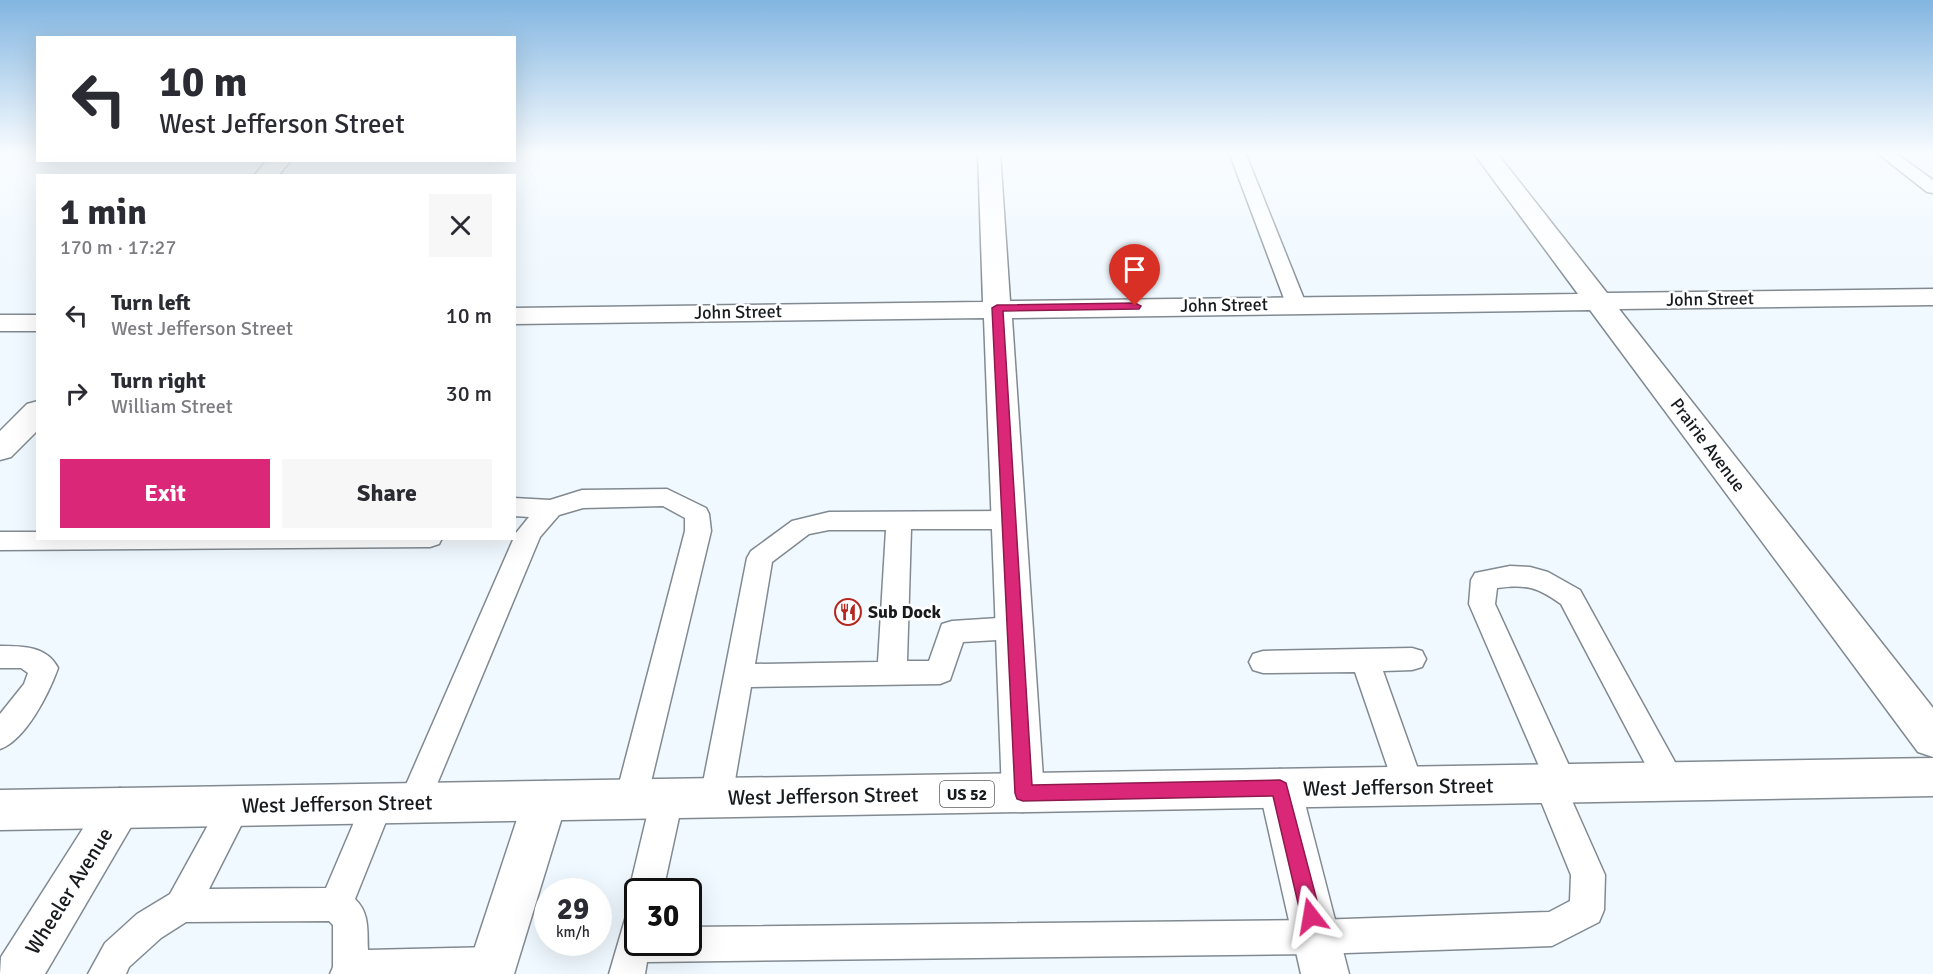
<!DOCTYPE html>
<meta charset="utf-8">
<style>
body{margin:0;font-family:Signika,sans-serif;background:#f7f7f7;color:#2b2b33;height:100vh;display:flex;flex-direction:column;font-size:22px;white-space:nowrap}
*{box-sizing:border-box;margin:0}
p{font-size:20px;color:#7c7c81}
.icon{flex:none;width:33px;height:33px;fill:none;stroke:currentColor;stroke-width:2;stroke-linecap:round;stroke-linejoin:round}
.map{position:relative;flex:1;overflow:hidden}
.drawer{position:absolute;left:36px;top:174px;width:480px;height:366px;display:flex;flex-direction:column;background:#fff;border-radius:0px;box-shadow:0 6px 24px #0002}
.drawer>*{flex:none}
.guide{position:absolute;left:36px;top:36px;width:480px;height:126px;border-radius:0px;box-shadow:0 6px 24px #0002;background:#fff;color:#2b2b33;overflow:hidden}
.speed{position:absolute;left:534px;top:878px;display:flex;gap:12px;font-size:30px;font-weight:700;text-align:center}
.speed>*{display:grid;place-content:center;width:78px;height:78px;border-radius:50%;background:#fff;box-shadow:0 6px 24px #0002;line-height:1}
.speed small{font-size:15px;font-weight:400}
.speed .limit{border:3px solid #111;border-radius:9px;background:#fff;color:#111}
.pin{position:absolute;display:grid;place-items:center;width:51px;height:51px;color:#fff;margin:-62px -26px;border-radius:50% 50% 50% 0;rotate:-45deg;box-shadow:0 0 6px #0007}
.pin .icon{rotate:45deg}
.me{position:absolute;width:66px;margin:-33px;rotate:346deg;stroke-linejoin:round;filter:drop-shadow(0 0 4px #0008)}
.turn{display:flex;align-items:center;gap:21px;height:126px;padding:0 24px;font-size:27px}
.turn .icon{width:78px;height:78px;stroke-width:2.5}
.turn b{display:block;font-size:42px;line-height:51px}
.round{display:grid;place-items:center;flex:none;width:63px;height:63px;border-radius:0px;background:#f7f7f7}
.overview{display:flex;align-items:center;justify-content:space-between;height:102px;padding:0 24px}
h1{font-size:36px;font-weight:700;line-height:45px}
.primary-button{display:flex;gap:12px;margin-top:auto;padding:12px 24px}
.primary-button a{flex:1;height:69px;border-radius:0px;background:#db2777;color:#fff;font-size:24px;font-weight:700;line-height:69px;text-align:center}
.primary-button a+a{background:#f7f7f7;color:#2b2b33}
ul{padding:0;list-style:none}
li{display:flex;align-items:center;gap:18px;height:78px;padding:0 24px}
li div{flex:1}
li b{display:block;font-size:22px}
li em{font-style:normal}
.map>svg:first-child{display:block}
</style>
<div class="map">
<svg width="1933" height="974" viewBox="0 0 1933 974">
<rect width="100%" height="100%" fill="#f0f9ff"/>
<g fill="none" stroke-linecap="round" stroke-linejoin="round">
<defs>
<g id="service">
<path d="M 1229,152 L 1245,152 L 1306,304 L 1303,308 L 1289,308 L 1286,304 Z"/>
<path d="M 1876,152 L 1894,152 L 1933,180 L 1933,193 L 1927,192 Z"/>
<path d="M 667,489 L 706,508 L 709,514 L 711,531 L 647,799 L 642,809 L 631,813 L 620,809 L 615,799 L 685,531 L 685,518 L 663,506 L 583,508 L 559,515 L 540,537 L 425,813 L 414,817 L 403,813 L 398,803 L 516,533 L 529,517 L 514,516 L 514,498 L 550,500 L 582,490 Z"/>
<path d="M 1008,511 L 1017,514 L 1020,520 L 1017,526 L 1008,529 L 911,529 L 907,661 L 929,661 L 942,624 L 952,621 L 1014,617 L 1024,620 L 1028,628 L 1024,636 L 1014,639 L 963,642 L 950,680 L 940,684 L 751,687 L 732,798 L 727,808 L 716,812 L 705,808 L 700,798 L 747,558 L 751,551 L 792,521 L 829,512 ZM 829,530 L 886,530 L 878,662 L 755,664 L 772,562 L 809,534 Z"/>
<path d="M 0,532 L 38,532 L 38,538 L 442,538 L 439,544 L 430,547 L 0,550 Z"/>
<path d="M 1510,566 L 1530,567 L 1548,572 L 1580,590 L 1686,782 L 1682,792 L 1671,796 L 1660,792 L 1561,604 C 1537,587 1526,584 1497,588 L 1495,604 L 1577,783 L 1573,793 L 1569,794 L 1605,875 L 1604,910 L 1599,922 L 1552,946 L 1316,954 L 647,962 L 645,974 L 609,974 L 626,916 L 638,911 L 638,942 L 688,942 L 688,927 L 1316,920 L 1549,912 L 1570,901 L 1571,875 L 1534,784 L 1538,774 L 1542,773 L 1469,604 L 1471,580 L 1475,573 Z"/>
<path d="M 0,646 C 22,646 47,646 58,668 C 49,693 26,740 0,749 L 0,714 L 24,684 L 28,673 L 21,668 L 0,668 Z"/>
<path d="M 1412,648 L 1422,651 L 1426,659 L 1422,667 L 1412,670 L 1383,671 L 1424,786 L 1420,796 L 1409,800 L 1398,796 L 1394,786 L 1355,672 L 1263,673 L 1253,670 L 1249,662 L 1253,654 L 1263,651 Z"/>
<path d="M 667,785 L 678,789 L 683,799 L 663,891 L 638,891 L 638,904 L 634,902 L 629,891 L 651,799 L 656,789 Z"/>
<path d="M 377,790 L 388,794 L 393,804 L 355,899 C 370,913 367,931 368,950 L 493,947 L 505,953 L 511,965 L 507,974 L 330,974 L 333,967 L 333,925 L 329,921 L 186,922 L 161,938 L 129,967 L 126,974 L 88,974 L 105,943 L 137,914 L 170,894 L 224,796 L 235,792 L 246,796 L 251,806 L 209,889 L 326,888 L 366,794 Z"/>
</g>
<g id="minor">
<path d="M 978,152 L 1000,152 L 1010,301 L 1578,294 L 1473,152 L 1496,152 L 1607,293 L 1933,289 L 1933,305 L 1619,309 L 1933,708 L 1933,757 L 1918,752 L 1590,310 L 1012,318 L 1044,793 L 1038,807 L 1023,812 L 1008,807 L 1002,793 L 984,318 L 514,324 L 514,308 L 983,302 Z"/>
<path d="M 267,160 L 291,160 L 278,176 L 254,176 Z"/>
<rect x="0" y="315" width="38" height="16"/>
<path d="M 38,401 L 38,430 L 11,457 L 0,460 L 0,431 L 27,404 Z"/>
<path d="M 1280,769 L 1295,774 L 1301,788 L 1349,974 L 1301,974 L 1259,788 L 1265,774 Z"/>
<path d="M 545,781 L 560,787 L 567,801 L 514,974 L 466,974 L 523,801 L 530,787 Z"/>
</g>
<path id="tertiary" d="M 120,788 L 135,794 L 142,808 L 45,974 L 0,974 L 1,957 L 105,794 Z"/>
<path id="primary" d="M 1933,758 L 1933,796 L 0,830 L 0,790 Z"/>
</defs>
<!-- service casing -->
<use href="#service" stroke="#818a91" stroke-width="3"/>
<!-- minor casing -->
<use href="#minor" stroke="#818a91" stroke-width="3"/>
<!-- tertiary casing -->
<use href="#tertiary" stroke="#818a91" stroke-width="3"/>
<!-- primary casing -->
<use href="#primary" stroke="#818a91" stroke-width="3"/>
<!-- service -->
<use href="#service" fill="#fff" fill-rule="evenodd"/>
<!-- minor -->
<use href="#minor" fill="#fff" fill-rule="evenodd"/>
<!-- tertiary -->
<use href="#tertiary" fill="#fff" fill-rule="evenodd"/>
<!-- primary -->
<use href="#primary" fill="#fff" fill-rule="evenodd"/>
</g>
<!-- sky -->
<linearGradient id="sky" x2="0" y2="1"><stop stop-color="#82b5e0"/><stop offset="0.53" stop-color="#f8fcff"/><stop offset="1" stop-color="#f8fcff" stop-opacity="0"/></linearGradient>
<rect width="1933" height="288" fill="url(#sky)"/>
<!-- route -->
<path fill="#db2777" stroke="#8e194d" stroke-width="1.5" d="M 1135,303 L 1141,306 L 1139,309 L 1003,311 L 1032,785 L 1280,780 L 1286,783 L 1321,916 L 1318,922 L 1311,925 L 1304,922 L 1301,916 L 1273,796 L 1023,801 L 1017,799 L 1015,793 L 992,308 L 997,305 Z"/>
<!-- icons -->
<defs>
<symbol id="restaurant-ring" viewBox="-11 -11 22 22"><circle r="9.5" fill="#fff" stroke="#b62721" stroke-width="1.5"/><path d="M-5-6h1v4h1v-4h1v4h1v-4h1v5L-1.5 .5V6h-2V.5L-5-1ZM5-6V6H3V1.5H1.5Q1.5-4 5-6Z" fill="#b62721"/></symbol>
</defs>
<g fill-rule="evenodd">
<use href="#restaurant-ring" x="833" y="597" width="30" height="30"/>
</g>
<g text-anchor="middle" stroke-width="5" stroke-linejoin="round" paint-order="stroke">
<!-- shield labels -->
<rect fill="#fff" stroke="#5d5f62" stroke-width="1.5" x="940" y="781" width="54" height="26" rx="4.5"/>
<g font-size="16" font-weight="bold" fill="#171b1e">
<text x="967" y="800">US 52</text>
</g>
<!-- street labels -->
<g font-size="18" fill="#171b1e" stroke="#fff">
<text transform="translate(1710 299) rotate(-1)" y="6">John Street</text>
<text transform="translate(1224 305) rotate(-1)" y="6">John Street</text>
<text transform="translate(738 312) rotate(-1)" y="6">John Street</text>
<text transform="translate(1708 445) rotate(53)" y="6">Prairie Avenue</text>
</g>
<!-- poi labels -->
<g font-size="18" font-weight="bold" fill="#171b1e" stroke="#fff" text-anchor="start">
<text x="868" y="618">Sub Dock</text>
</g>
<!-- near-street labels -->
<g font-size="21" fill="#171b1e" stroke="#fff">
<text transform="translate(1398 787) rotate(-1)" y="7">West Jefferson Street</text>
<text transform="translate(823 796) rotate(-1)" y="7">West Jefferson Street</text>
<text transform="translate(337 804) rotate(-1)" y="7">West Jefferson Street</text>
<text transform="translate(69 891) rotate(-58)" y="7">Wheeler Avenue</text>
</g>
</g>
</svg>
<div class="speed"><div>29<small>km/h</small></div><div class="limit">30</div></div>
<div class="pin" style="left:1135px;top:306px;background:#d93025"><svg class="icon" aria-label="arrive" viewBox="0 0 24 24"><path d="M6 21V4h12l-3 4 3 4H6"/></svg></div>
<svg class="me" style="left:1311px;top:916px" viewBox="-20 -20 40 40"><path d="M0-17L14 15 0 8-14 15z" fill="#db2777" stroke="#fff" stroke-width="4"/></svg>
<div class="guide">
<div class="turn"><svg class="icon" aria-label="left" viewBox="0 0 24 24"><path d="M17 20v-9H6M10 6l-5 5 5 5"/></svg><div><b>10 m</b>West Jefferson Street</div></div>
</div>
<section class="drawer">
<div class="overview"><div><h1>1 min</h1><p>170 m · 17:27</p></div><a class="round"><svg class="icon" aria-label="close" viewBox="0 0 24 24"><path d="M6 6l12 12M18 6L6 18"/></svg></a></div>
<ul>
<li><svg class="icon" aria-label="left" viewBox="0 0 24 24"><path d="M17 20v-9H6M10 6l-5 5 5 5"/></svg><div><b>Turn left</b><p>West Jefferson Street</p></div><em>10 m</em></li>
<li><svg class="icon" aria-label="right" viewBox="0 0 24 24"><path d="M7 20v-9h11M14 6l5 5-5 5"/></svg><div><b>Turn right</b><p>William Street</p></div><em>30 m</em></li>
</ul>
<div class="primary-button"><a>Exit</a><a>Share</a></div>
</section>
</div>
